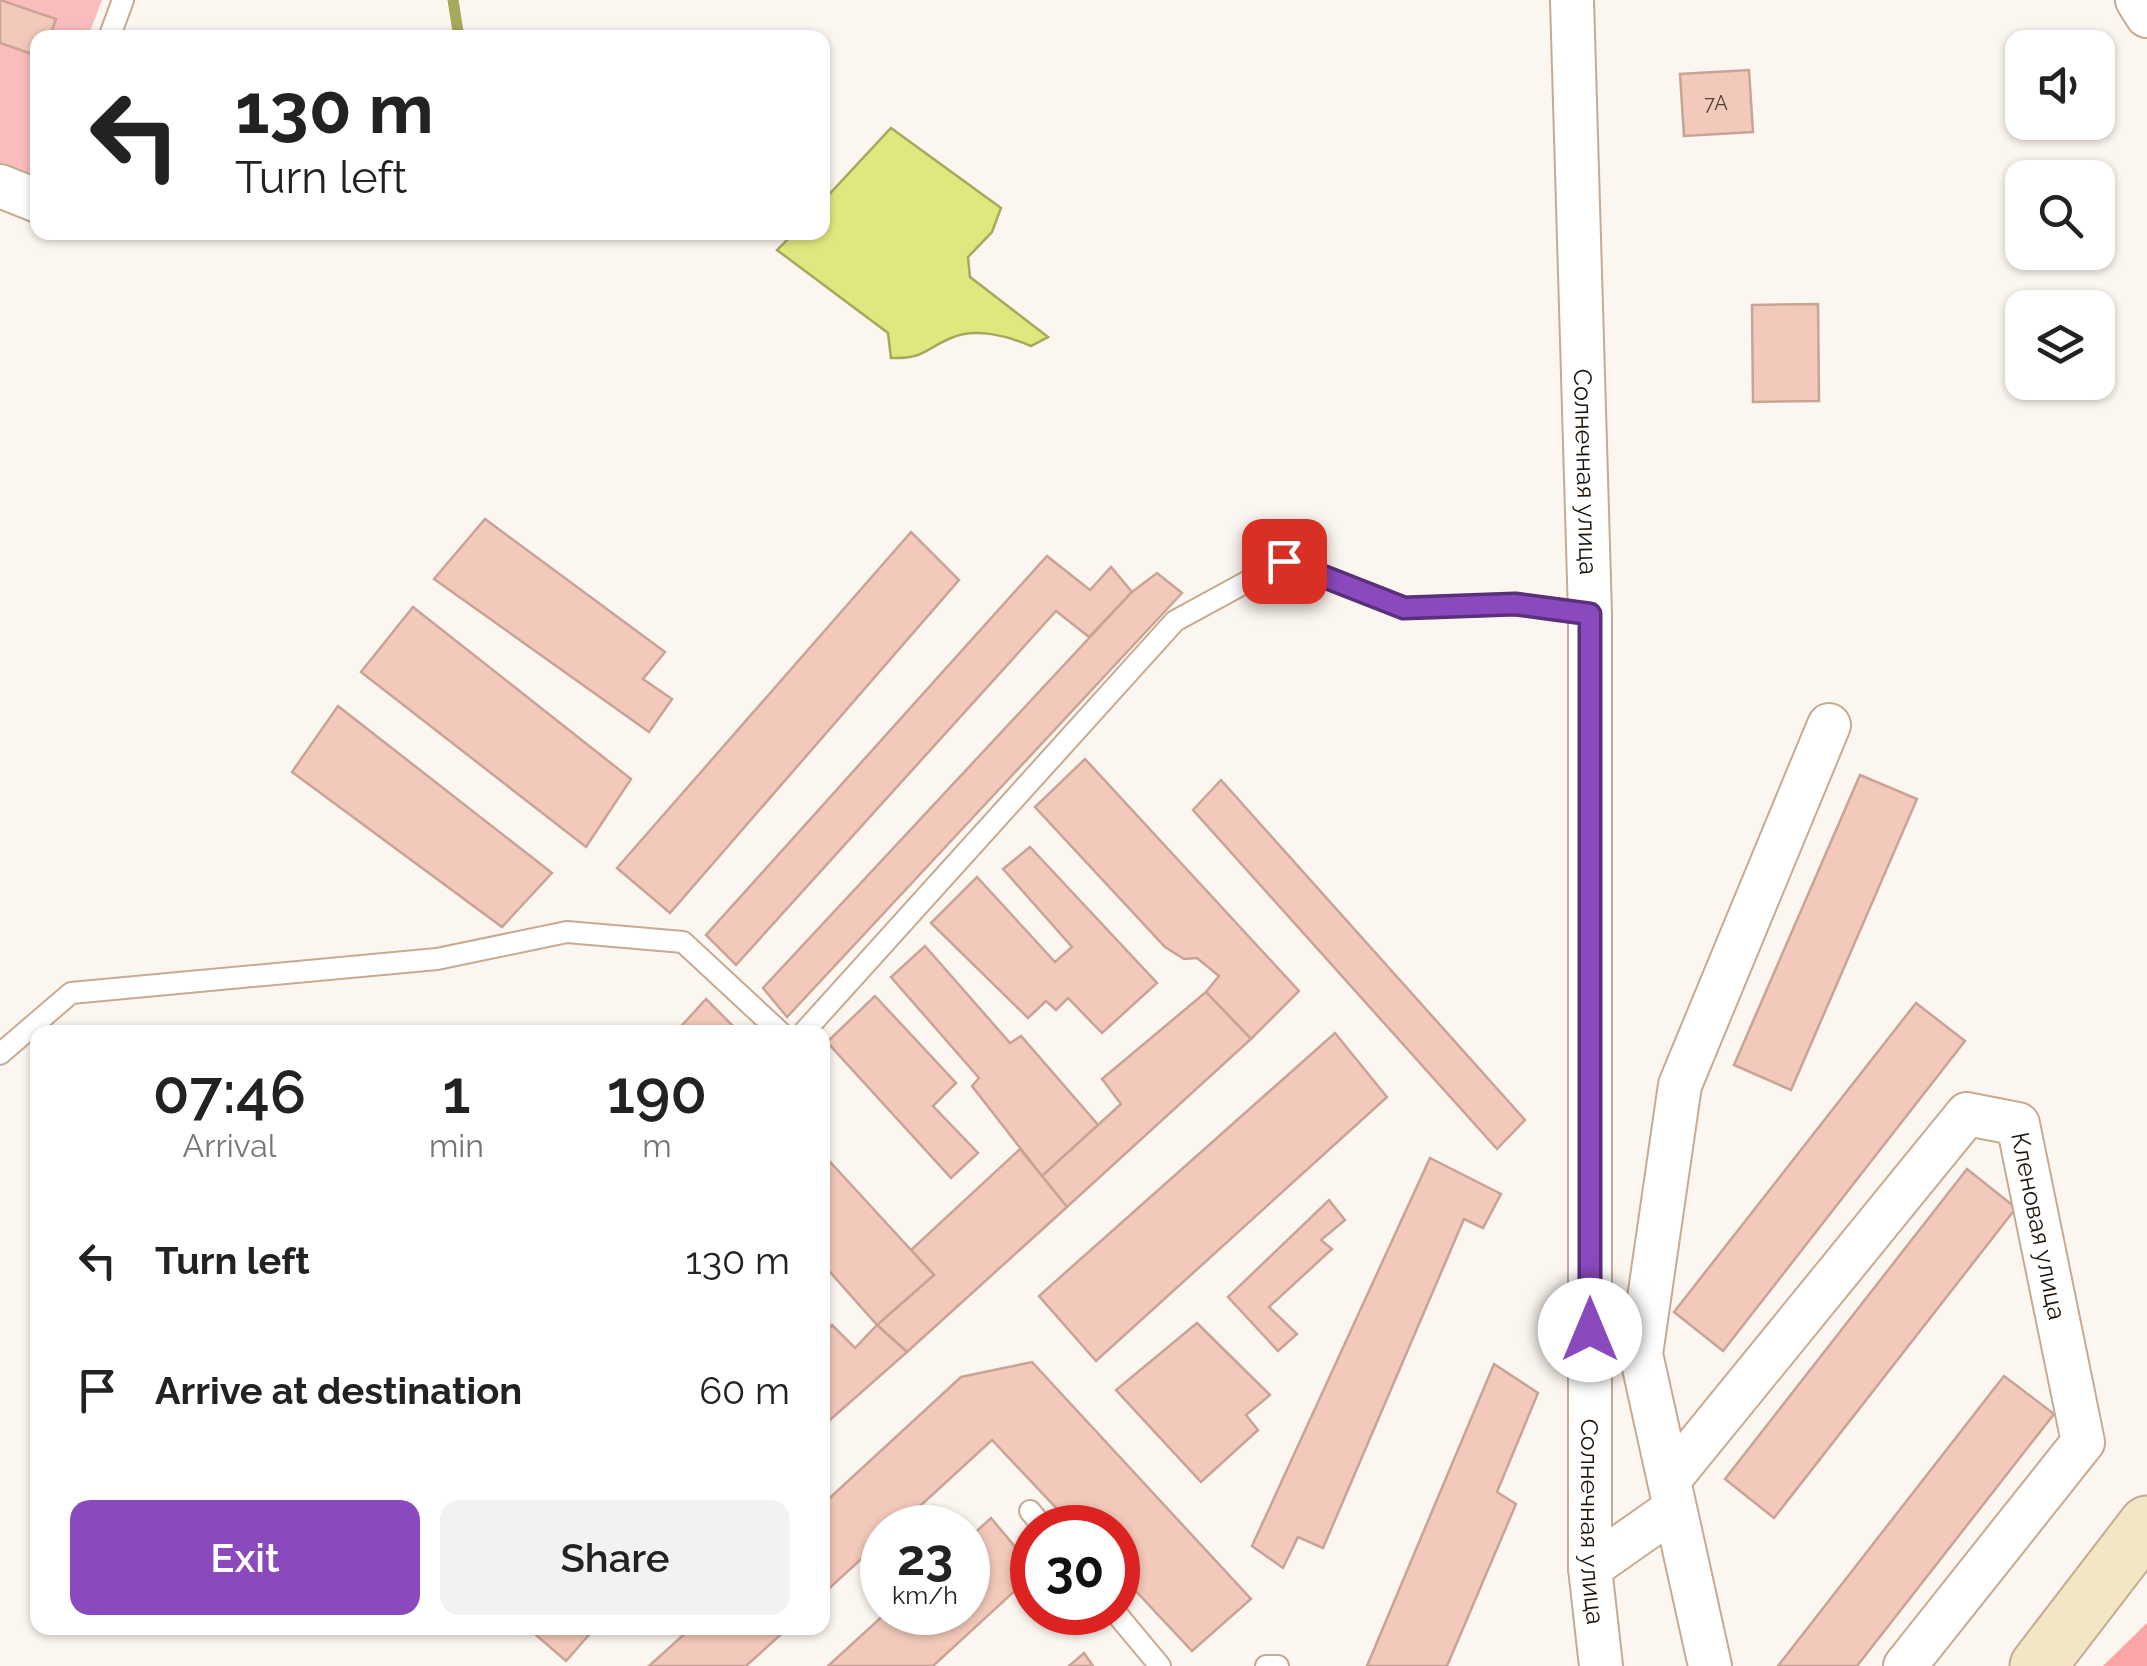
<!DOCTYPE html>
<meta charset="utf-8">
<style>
body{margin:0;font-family:Raleway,sans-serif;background:#f2f2f2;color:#222;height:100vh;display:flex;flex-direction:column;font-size:38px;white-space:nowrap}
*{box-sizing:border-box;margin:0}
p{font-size:32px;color:#767676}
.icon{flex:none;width:55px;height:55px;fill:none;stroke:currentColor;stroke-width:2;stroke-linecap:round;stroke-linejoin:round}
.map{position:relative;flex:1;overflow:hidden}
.drawer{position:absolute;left:30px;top:1025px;width:800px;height:610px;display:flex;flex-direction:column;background:#fff;border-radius:20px;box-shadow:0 2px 8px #0004}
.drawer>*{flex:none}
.top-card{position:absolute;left:30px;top:30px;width:800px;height:210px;border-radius:20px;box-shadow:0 2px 8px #0004;background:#fff;color:#222;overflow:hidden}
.tools{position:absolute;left:2005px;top:30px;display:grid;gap:20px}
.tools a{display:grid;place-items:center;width:110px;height:110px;border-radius:20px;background:#fff;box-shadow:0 2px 8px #0004;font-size:50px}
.speed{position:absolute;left:860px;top:1505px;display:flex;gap:20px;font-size:50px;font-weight:700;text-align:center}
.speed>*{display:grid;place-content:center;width:130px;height:130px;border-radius:50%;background:#fff;box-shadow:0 2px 8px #0004;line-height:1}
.speed small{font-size:25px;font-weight:400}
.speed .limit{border:15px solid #d22;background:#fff;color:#111}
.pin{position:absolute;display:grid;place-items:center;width:85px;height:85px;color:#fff;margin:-42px;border-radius:20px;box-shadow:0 5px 15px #0006}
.me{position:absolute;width:110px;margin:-55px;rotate:0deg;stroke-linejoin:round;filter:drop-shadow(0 0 8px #0008)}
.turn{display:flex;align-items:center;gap:35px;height:210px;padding:0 40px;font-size:45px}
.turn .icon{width:130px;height:130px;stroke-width:2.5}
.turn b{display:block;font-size:70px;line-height:85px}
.eta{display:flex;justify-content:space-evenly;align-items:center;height:170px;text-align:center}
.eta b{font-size:60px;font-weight:600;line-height:70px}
.cta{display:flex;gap:20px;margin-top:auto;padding:20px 40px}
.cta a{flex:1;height:115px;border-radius:20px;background:#8b49be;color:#fff;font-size:40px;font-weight:600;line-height:115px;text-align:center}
.cta a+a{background:#f2f2f2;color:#222}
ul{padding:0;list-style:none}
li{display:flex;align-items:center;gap:30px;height:130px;padding:0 40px}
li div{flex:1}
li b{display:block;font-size:38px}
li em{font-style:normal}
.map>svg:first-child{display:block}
</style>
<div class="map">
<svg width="2147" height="1666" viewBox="0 0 2147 1666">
<rect width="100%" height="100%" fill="#fcf6f0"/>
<!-- green -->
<path fill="#fabdbe" d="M 0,0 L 102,0 L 88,37 L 38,38 L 38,167 L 33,179 L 0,166 Z"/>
<!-- forest -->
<path fill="#fca5a8" d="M 2147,1623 L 2147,1666 L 2103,1666 Z"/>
<!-- water -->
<path fill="#e1e77f" stroke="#a6a85c" stroke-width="2.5" d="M 891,128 L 1001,208 L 992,232 L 968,257 L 970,277 L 1048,337 L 1031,346 C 1008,336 975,327 951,338 C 923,350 924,359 891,358 L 888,333 L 777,250 L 794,233 L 822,232 L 823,201 Z"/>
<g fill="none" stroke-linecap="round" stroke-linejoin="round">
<!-- stream -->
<path stroke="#a6a85c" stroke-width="11" d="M 453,0 L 459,38"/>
</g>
<!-- building -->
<g fill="#f2c9ba" stroke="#c9a496" stroke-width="2.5">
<path d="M 0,0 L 56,19 L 49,38 L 38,38 L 38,56 L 0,43 Z"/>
<path d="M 1749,70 L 1753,132 L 1684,136 L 1680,74 Z"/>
<path d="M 1818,304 L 1819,401 L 1753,402 L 1752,305 Z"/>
<path d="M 485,519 L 665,652 L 643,679 L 672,699 L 649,732 L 434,579 Z"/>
<path d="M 911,532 L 959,580 L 670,913 L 617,868 Z"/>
<path d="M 1047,556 L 1090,590 L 1111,567 L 1132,592 L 1089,637 L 1056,611 L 736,965 L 706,935 Z"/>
<path d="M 1157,573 L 1182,593 L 787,1017 L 763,988 L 1132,592 Z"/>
<path d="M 413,607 L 631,779 L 586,847 L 361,672 Z"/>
<path d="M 338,706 L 552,873 L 502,927 L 292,772 Z"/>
<path d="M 1085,759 L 1299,991 L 1251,1039 L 1206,992 L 1219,976 L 1197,958 L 1184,959 L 1165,947 L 1035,807 Z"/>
<path d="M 1860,775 L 1917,799 L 1791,1090 L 1734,1065 Z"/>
<path d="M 1221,780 L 1525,1120 L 1497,1149 L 1193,810 Z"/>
<path d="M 1030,847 L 1157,983 L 1102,1033 L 1068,998 L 1056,1010 L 1046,1001 L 1028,1018 L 931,923 L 977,877 L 1055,962 L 1072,947 L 1003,869 Z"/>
<path d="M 925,946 L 1010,1043 L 1021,1036 L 1100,1127 L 1042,1176 L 972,1086 L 979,1078 L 891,977 Z"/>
<path d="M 1206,992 L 1251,1039 L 1067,1207 L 1042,1176 L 1121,1104 L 1102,1079 Z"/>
<path d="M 875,996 L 956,1083 L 933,1106 L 978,1153 L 951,1178 L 827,1042 Z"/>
<path d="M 706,999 L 739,1032 L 676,1032 Z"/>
<path d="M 1916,1003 L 1965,1041 L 1723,1351 L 1674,1312 Z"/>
<path d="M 1335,1033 L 1387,1097 L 1096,1361 L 1039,1296 Z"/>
<path d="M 1020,1149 L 1067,1207 L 907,1352 L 877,1325 L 934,1275 L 911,1250 Z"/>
<path d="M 822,1153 L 934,1275 L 877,1325 L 822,1263 Z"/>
<path d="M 1430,1158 L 1501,1194 L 1483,1228 L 1464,1219 L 1323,1548 L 1298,1537 L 1283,1568 L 1252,1546 Z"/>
<path d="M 1967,1169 L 2016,1208 L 1774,1518 L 1725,1479 Z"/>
<path d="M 1329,1200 L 1345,1220 L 1321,1240 L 1332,1249 L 1269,1307 L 1297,1334 L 1278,1351 L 1228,1297 Z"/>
<path d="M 1197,1323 L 1270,1395 L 1246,1415 L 1258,1430 L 1201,1482 L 1116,1390 Z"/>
<path d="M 832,1325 L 855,1348 L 877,1325 L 907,1352 L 822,1427 L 822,1334 Z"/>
<path d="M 1032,1362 L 1251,1599 L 1192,1651 L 1118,1572 L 1118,1528 L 1075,1528 L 992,1440 L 896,1528 L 882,1528 L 882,1540 L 822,1595 L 822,1505 L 961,1377 Z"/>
<path d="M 1494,1364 L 1538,1393 L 1497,1492 L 1516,1504 L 1447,1666 L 1367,1666 Z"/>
<path d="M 2004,1376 L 2054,1414 L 1857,1666 L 1778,1666 Z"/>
<path d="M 991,1518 L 1032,1567 L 1032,1575 L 933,1666 L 828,1666 L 887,1612 L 968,1612 L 968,1539 Z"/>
<path d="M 528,1628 L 595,1628 L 566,1661 Z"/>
<path d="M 691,1628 L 788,1628 L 746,1666 L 649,1666 Z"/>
<path d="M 1084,1653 L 1093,1666 L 1069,1666 Z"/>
</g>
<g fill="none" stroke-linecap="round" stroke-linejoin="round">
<defs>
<g id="lane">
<path d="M 109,38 L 123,0"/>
<path d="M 804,1032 L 1175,621 L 1285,561 L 1404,608 L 1515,604 L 1590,614"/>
<path d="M 0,1054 L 71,993 L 437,959 L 567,932 L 683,942 L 780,1032"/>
<path d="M 1030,1511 L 1044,1528"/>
<path d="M 1115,1612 L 1160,1666"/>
<path d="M 1266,1666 L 1278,1666"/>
</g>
<g id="street">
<path id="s1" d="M 1572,0 L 1590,614 L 1590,1568 L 1601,1666"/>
<path d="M 2137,0 L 2147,16"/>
<path d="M 0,186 L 38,201"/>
<path id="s2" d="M 1669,1480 L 1967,1114 L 2018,1124 L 2083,1442 L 1905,1666"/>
<path d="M 1590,1568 L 1674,1509"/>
<path d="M 1710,1666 L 1641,1354 L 1680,1085 L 1829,725"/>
</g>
<path id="secondary" d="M 2038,1666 L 2147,1524"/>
</defs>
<!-- lane casing -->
<use href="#lane" stroke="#c7aa91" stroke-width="24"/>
<!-- street casing -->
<use href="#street" stroke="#c7aa91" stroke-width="46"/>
<!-- secondary casing -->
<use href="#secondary" stroke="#c7aa91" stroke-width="59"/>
<!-- lane -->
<use href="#lane" stroke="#fff" stroke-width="20"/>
<!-- street -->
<use href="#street" stroke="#fff" stroke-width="42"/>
<!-- secondary -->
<use href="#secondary" stroke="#f2e6c5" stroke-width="55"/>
</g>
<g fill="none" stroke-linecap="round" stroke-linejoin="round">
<defs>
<path id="route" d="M 1284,561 L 1404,608 L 1515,604 L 1590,614 L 1590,1330"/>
</defs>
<!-- route casing -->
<use href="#route" stroke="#5a2f7c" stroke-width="25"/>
<!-- route -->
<use href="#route" stroke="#8b49be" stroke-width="18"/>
</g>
<g text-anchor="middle" stroke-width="8" stroke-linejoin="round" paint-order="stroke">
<!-- number labels -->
<g font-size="20" fill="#534136">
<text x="1716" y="110">7А</text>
</g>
<!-- street labels -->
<g font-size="25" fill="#1e140a" stroke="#fff">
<text dy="9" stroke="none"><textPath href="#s1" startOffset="472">Солнечная улица</textPath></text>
<text dy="9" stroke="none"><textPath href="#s2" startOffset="628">Кленовая улица</textPath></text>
<text dy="9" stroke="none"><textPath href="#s1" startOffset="1522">Солнечная улица</textPath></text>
</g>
</g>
</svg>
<div class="tools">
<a><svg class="icon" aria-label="sound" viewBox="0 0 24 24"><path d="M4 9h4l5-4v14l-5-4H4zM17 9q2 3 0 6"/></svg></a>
<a><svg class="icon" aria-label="search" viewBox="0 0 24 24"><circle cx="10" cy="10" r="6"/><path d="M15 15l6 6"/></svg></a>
<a><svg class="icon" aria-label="layers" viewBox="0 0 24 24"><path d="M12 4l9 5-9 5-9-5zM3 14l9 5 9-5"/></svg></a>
</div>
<div class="speed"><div>23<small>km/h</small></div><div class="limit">30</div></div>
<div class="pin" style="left:1284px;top:561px;background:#d93025"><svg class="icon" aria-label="arrive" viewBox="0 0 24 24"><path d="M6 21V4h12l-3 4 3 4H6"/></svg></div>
<svg class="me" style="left:1590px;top:1330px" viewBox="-20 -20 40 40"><circle r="19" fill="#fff"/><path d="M0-13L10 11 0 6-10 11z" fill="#8b49be"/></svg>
<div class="top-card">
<div class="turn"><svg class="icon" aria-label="left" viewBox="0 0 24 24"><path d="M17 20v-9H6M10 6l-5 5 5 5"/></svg><div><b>130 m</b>Turn left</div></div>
</div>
<section class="drawer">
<div class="eta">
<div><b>07:46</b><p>Arrival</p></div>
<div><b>1</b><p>min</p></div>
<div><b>190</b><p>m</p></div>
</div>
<ul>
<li><svg class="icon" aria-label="left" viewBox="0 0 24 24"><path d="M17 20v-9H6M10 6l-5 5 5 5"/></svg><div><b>Turn left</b></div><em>130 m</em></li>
<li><svg class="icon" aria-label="arrive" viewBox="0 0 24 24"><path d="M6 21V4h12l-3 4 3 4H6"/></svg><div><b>Arrive at destination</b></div><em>60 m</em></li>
</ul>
<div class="cta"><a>Exit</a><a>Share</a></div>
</section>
</div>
